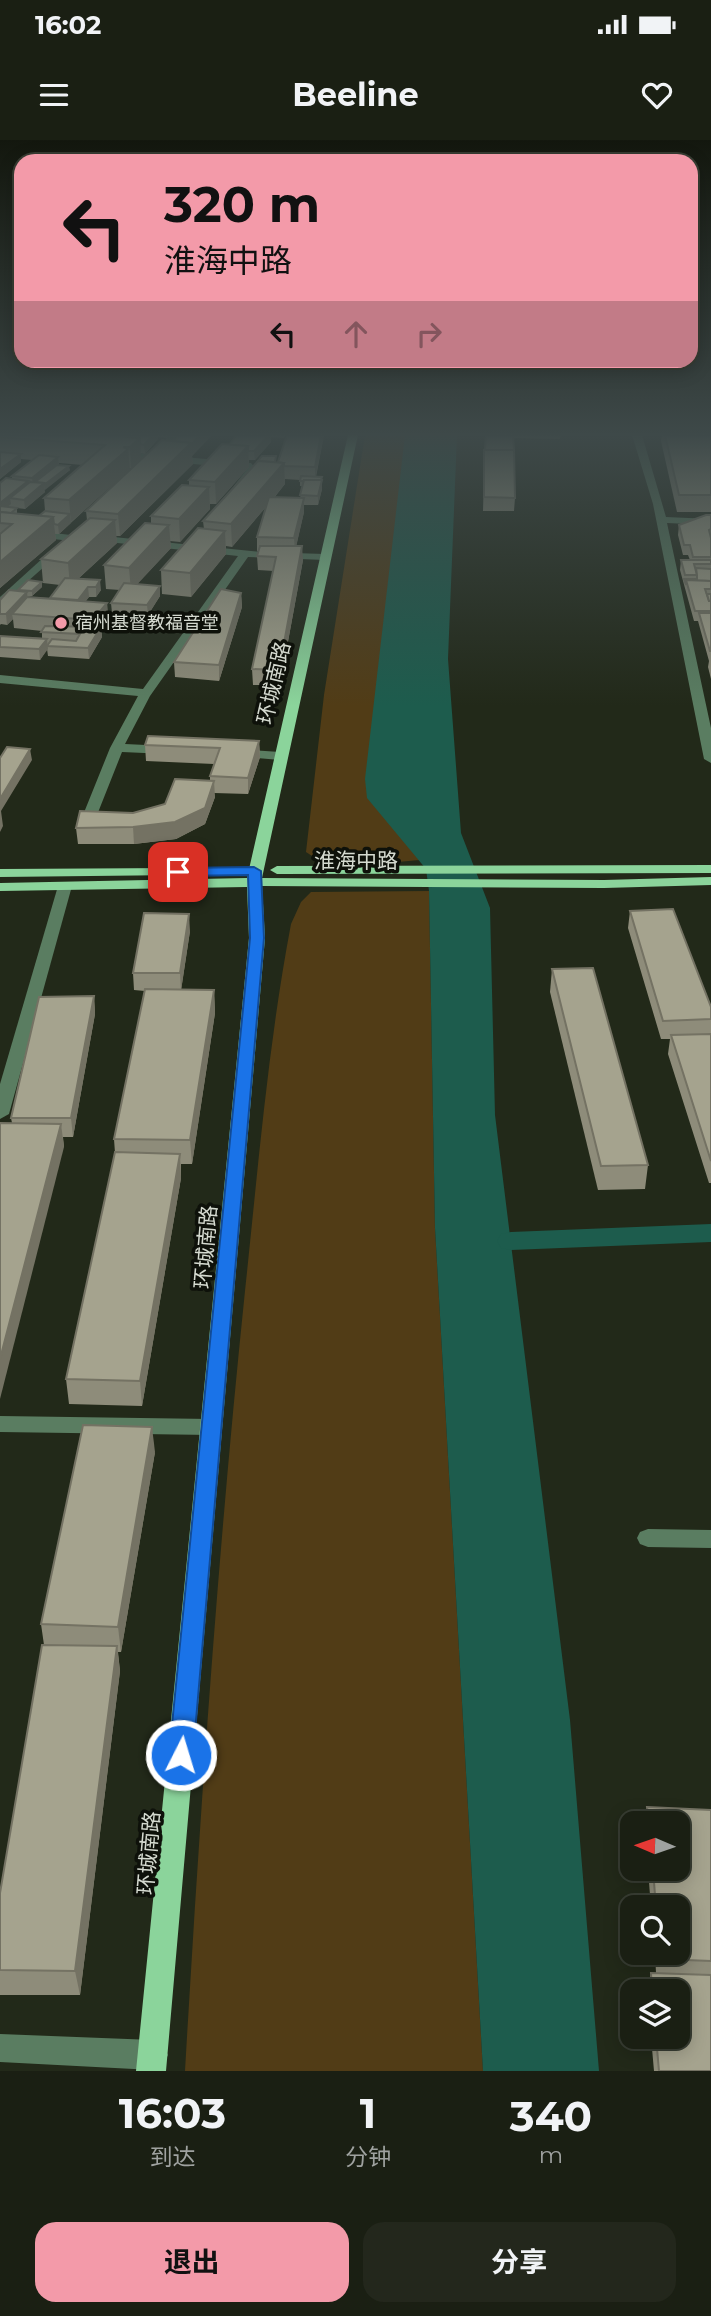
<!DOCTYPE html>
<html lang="zh">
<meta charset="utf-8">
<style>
body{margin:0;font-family:Montserrat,"Noto Sans SC",sans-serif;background:#23271c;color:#f1f3f6;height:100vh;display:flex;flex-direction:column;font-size:26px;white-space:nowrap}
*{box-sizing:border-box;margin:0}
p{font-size:23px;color:#9fa2a0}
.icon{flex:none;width:38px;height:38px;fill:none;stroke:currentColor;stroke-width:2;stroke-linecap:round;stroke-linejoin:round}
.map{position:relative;height:1931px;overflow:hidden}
.side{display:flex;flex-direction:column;background:#1a1f13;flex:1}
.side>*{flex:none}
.guide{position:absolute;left:14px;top:14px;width:684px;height:214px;border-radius:21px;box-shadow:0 4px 18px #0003,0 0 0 2px #383d33;background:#f39aa9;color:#111;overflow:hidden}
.needle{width:46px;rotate:272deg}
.controls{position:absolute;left:620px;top:1671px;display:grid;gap:14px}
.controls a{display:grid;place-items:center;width:70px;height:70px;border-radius:14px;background:#1a1f13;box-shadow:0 4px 18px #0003,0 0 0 2px #383d33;font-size:35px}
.pin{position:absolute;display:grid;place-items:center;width:60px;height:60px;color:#fff;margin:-30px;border-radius:14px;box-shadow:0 4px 10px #0006}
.me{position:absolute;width:77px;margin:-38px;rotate:5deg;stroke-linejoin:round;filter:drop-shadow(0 0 5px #0008)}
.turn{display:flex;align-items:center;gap:24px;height:147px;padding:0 35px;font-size:32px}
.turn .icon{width:91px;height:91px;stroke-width:2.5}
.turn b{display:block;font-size:49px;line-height:60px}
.lanes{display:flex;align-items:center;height:66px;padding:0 35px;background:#0003;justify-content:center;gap:35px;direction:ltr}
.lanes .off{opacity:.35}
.eta{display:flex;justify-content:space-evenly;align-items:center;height:119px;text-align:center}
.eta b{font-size:42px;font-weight:700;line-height:49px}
.primary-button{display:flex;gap:14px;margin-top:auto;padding:14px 35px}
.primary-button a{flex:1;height:80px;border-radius:21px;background:#f39aa9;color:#111;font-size:28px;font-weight:700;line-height:80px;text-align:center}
.primary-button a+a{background:#23271c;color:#f1f3f6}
.status{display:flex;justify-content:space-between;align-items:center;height:49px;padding:0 35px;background:#1a1f13;direction:ltr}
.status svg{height:19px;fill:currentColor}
header{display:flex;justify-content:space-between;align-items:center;height:91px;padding:0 35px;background:#1a1f13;font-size:32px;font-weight:700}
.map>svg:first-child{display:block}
</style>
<div class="status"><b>16:02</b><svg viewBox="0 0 49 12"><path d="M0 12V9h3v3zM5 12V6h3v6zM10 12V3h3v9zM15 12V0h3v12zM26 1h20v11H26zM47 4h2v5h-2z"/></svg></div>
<header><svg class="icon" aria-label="menu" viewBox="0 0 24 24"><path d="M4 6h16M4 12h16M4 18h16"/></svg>Beeline<svg class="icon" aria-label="heart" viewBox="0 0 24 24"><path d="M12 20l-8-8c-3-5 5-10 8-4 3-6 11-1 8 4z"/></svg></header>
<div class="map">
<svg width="711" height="1931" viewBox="0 0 711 1931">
<rect width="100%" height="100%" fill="#222919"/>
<!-- green -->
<g fill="#513c16">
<path d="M 365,295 L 414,295 L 424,720 C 389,721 336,734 306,712 L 324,555 Z"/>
<path d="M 429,751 L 435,1088 L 483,1931 L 185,1931 C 200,1671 218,1411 245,1151 C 258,1029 268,905 291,784 L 301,762 L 311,752 Z"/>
</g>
<!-- water -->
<path fill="#1d5c4d" d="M 405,295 L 457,295 L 448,519 L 461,693 L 490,768 L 495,975 L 570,1580 L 599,1931 L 483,1931 L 435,1088 L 429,751 L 426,729 L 367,658 L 365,639 Z"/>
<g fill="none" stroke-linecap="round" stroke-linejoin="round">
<!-- canal -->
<path fill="#1d5c4d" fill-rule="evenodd" d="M 711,1084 L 711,1102 L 511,1110 L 501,1108 L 497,1101 L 501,1094 L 511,1092 Z"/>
<!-- minor -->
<g fill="#5a7d61" fill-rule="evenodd">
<path d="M 170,295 L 180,295 L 161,315 L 251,323 L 257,330 L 239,349 L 234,346 L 247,329 L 119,317 L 114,314 L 119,311 L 151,314 Z"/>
<path d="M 632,295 L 642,295 L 666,377 L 711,379 L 711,385 L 667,383 L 711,588 L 711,623 L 704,619 L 653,364 Z"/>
<path d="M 0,387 L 71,395 L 76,398 L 71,401 L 0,393 Z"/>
<path d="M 94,395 L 261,412 L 325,414 L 330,417 L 325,420 L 248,417 L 150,556 L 125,604 L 167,606 L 174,610 L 167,614 L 122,612 L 97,675 L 90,679 L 83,675 L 110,608 L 138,556 L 0,543 L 0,535 L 143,549 L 238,416 L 90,400 L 89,398 Z"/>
<path d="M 54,408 L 63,410 L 0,466 L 0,457 Z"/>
<path d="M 237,609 L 280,612 L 287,616 L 280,620 L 232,616 L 230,613 Z"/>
<path d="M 65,742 L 72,746 L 9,974 L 0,979 L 0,944 L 58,746 Z"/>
<path d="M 0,1276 L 211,1279 L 219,1281 L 222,1287 L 219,1293 L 211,1295 L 0,1292 Z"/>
<path d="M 648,1389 L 711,1390 L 711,1408 L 648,1407 L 640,1404 L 637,1398 L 640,1392 Z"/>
<path d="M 0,1894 L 153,1900 L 163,1905 L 168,1915 L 163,1925 L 153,1930 L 0,1922 Z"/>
</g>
<!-- major -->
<g fill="#8bd49b" fill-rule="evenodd">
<path d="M 348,295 L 358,295 L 262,738 L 604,740 L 711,737 L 711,745 L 604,748 L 262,746 L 265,798 L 166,1931 L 136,1931 L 249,798 L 247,747 L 0,751 L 0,743 L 247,738 Z"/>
<path d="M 711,725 L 711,733 L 277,734 L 270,730 L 277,726 Z"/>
<path d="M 176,728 L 183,732 L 181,735 L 0,737 L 0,729 Z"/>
</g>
</g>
<!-- wall -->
<g fill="#8e8c7a" fill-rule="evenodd">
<path d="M 0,295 L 113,296 L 127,297 L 129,295 L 170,295 L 167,298 L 158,297 L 158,299 L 145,314 L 141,313 L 131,329 L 130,328 L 59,394 L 55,394 L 56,400 L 0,448 L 0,343 L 12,339 L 12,336 L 32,320 L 21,319 L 21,322 L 0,339 ZM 59,323 L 83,325 L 44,358 L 45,371 L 39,376 L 17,373 L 17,368 L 25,369 L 45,352 L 44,350 L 70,330 L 59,325 Z"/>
<path d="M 178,295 L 212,295 L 192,316 L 193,324 L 120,396 L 116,396 L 117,403 L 78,439 L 101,450 L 96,457 L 89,457 L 85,461 L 107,463 L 108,478 L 101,487 L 102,497 L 89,519 L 48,516 L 47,509 L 40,520 L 0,517 L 0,496 L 42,498 L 42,491 L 14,488 L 13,479 L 7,485 L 1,484 L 0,485 L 0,460 L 18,451 L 18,450 L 42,447 L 32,456 L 27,457 L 50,458 L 60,445 L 43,443 L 41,419 L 87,380 L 86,371 Z"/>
<path d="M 237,295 L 286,295 L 284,298 L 271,297 L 271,302 L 255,320 L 249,320 L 249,327 L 216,364 L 210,364 L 210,369 L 180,402 L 170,401 L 171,408 L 137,444 L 160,446 L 160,456 L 148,475 L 112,473 L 111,463 L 120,450 L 106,449 L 104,425 L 151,383 L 151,376 L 189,345 L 189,340 L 229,305 Z"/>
<path d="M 287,295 L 324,295 L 316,337 L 322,337 L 322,349 L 318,365 L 304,365 L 304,372 L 296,406 L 303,420 L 280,545 L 253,545 L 252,529 L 274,431 L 258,430 L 257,416 L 259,411 L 257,411 L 257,397 L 266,367 L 232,407 L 226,406 L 226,414 L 191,457 L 162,454 L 161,430 L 204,389 L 203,381 L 276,316 L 276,322 L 278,322 ZM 285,339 L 300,340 L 300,346 L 303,346 L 300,358 L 274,358 L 285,344 Z"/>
<path d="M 485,295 L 561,295 L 560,299 L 513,298 L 515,358 L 514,371 L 483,371 Z"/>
<path d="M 662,295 L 711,295 L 711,372 L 677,372 L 661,301 Z"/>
<path d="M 711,375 L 711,539 L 708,527 L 709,521 L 698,481 L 694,481 L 680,430 L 681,420 L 690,420 L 688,415 L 683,415 L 678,395 L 679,385 Z"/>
<path d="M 241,453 L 242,467 L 219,541 L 175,537 L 174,522 Z"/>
<path d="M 259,601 L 260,617 L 248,654 L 214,653 L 215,657 L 205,684 L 176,699 L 134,704 L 78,704 L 76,688 L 165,664 L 210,640 L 210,636 L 214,624 L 146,621 L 145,605 Z"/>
<path d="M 630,771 L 711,867 L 711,1043 L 709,1043 L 668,914 L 670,899 L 661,899 L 628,788 Z"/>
<path d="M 190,791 L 181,850 L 214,850 L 215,873 L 192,1024 L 181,1024 L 181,1038 L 142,1266 L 69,1264 L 66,1239 L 115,1013 L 114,999 L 145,851 L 134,850 L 133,833 Z"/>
<path d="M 552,829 L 648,1025 L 645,1049 L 598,1050 L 550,852 Z"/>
<path d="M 94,856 L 95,874 L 73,997 L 63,997 L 64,1007 L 12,983 L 11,978 Z"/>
<path d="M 155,1312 L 121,1512 L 118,1512 L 120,1531 L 80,1855 L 0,1855 L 0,1753 L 44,1505 L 41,1484 Z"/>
<path d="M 647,1667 L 711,1670 L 711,1931 L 654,1931 L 651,1897 L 677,1897 L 677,1852 L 647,1852 L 651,1833 L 656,1833 L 655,1813 L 677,1813 L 677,1768 L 651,1768 L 648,1729 L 677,1729 L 677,1684 L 645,1684 Z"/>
</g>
<!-- shaded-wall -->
<g fill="#747263">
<path d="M 153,295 L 158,295 L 158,299 L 145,314 L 144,305 Z"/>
<path d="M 199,295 L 212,295 L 192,316 L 193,324 L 120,396 L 118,374 Z"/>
<path d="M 269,295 L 271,295 L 271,302 L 255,320 L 254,311 Z"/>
<path d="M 321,295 L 324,295 L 315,340 L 315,327 Z"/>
<path d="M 140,298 L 141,319 L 131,329 L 130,307 Z"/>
<path d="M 248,306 L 249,327 L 216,364 L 215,342 Z"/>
<path d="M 128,309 L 130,330 L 71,382 L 69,360 Z"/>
<path d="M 21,314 L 21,322 L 0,339 L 0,329 Z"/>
<path d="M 276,316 L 276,325 L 284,323 L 285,344 L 232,407 L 231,384 Z"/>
<path d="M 58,317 L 59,326 L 33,344 L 32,338 Z"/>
<path d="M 69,326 L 70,330 L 45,350 L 44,345 Z"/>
<path d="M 322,337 L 322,349 L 318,365 L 318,356 Z"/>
<path d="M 28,341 L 28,350 L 10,358 L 11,364 L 0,373 L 0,363 Z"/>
<path d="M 44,343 L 45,352 L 25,369 L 24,360 Z"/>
<path d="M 209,347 L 210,369 L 180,402 L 179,379 Z"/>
<path d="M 304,358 L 304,372 L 295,412 L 294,398 Z"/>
<path d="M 70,374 L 71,383 L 59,394 L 58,385 Z"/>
<path d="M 53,377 L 56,400 L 0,448 L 0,422 Z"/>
<path d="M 115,380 L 117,403 L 70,446 L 68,423 Z"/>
<path d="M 169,385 L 171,408 L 131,451 L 129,428 Z"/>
<path d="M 225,391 L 226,414 L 191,457 L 190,433 Z"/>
<path d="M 302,406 L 303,420 L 280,545 L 279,530 Z"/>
<path d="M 100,440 L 101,450 L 96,457 L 96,447 Z"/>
<path d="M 42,442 L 42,447 L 32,456 L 32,451 Z"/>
<path d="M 160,446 L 160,456 L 148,475 L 147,465 Z"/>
<path d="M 88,447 L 89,457 L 79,471 L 78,460 Z"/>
<path d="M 27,452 L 28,462 L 12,474 L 13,479 L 7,485 L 6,474 Z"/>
<path d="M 241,453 L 242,467 L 219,541 L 219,525 Z"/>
<path d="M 107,463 L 108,478 L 95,495 L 93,480 Z"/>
<path d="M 101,487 L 102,497 L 89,519 L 88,508 Z"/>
<path d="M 47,499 L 48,509 L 40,520 L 39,509 Z"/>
<path d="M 259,601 L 260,617 L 248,654 L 248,638 Z"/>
<path d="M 30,609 L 32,620 L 1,671 L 3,686 L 0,692 L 0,659 Z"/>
<path d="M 214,641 L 215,657 L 205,684 L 176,699 L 134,704 L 133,687 Z"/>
<path d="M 189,774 L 190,791 L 181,851 L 180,833 Z"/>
<path d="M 214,850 L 215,873 L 192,1024 L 190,1000 Z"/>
<path d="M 94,856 L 95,874 L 73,997 L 71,978 Z"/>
<path d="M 61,984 L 64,1007 L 0,1259 L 0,1219 Z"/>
<path d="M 180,1014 L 181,1038 L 142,1266 L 140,1241 Z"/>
<path d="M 152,1287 L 155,1312 L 121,1512 L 118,1487 Z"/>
<path d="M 117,1506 L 120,1531 L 80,1855 L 75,1831 Z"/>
</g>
<!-- building -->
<g fill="#a5a38e" stroke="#747263" stroke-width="2">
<path d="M 0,295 L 106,295 L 140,298 L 130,307 L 123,307 L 128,309 L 69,360 L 44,358 L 105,305 L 0,297 Z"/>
<path d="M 129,295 L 153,295 L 144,305 L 140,304 L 140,298 L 127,297 Z"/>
<path d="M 178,295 L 199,295 L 192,304 L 191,303 L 173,301 Z"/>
<path d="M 237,295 L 269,295 L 254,311 L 248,311 L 248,306 L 229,305 Z"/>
<path d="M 287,295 L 321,295 L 315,327 L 284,326 L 284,323 L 278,322 Z"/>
<path d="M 486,295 L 513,295 L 514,310 L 485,310 Z"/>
<path d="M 665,295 L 711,295 L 711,355 L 679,355 Z"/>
<path d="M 162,300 L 191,303 L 118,374 L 86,371 Z"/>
<path d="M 222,304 L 248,306 L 215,342 L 189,340 Z"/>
<path d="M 484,310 L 514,310 L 515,358 L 484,357 Z"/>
<path d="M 0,312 L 21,314 L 0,329 Z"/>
<path d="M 39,315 L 58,317 L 32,338 L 12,336 Z"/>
<path d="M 262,316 L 276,316 L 275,322 L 258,321 Z"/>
<path d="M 258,321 L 284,323 L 231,384 L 203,381 Z"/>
<path d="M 57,325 L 69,326 L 44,345 L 44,343 L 35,342 Z"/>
<path d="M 301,336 L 322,337 L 321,340 L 304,340 L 304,341 L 300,341 Z"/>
<path d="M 6,338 L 28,341 L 0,363 L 0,343 Z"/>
<path d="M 304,340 L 322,340 L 318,356 L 300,355 Z"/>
<path d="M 30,342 L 44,343 L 24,360 L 10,358 Z"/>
<path d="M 182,345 L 209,347 L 179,379 L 151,376 Z"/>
<path d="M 269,357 L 304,358 L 294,398 L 257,397 Z"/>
<path d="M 0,366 L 17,368 L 11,373 L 0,372 Z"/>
<path d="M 45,371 L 70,374 L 58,385 L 54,384 L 53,377 L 39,376 Z"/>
<path d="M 0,372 L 53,377 L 0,422 L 0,394 L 12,384 L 0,383 Z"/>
<path d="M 706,375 L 711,375 L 711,389 L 709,390 L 711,398 L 711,417 L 693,417 L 690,405 L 684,405 L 679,385 Z"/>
<path d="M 90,378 L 115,380 L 68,423 L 41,419 Z"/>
<path d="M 145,383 L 169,385 L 129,428 L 104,425 Z"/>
<path d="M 198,388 L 225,391 L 190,433 L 161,430 Z"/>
<path d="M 260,406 L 302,406 L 279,530 L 252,529 L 276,417 L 257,416 Z"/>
<path d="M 681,420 L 711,420 L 711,424 L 694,424 L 697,435 L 685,435 Z"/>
<path d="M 696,428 L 711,429 L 711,441 L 686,440 L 686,445 L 684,439 L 697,439 L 697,435 Z"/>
<path d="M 65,438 L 100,440 L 96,447 L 88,447 L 78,460 L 50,458 Z"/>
<path d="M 28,440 L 42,442 L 32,451 L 18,450 Z"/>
<path d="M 686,440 L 711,441 L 711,449 L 705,449 L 709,461 L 711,461 L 711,471 L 695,471 Z"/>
<path d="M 124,443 L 160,446 L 147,465 L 111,463 Z"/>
<path d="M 221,449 L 241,453 L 219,525 L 174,522 Z"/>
<path d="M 9,450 L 27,452 L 6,474 L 0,474 L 0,460 Z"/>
<path d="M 707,454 L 711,454 L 711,461 L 709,461 Z"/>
<path d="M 27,457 L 107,463 L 93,480 L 12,474 Z"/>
<path d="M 699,473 L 711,473 L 711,511 L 710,511 Z"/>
<path d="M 45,486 L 101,487 L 88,508 L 47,506 L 52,499 L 76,501 L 80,494 L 41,492 Z"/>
<path d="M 0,496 L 47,499 L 39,509 L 0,507 Z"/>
<path d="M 148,596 L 259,601 L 248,638 L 210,636 L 220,608 L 145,605 Z"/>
<path d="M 7,607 L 30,609 L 0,659 L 0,618 Z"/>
<path d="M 175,639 L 214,641 L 205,668 L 175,682 L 133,687 L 76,688 L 80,671 L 133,673 L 165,664 Z"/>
<path d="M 673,769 L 711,867 L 711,879 L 663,881 L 630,771 Z"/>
<path d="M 144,773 L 189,774 L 180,833 L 133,833 Z"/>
<path d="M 593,828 L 648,1025 L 601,1026 L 552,829 Z"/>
<path d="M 145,849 L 214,850 L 190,1000 L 114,999 Z"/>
<path d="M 94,856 L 71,978 L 11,978 L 39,857 Z"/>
<path d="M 711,894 L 711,1021 L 671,895 Z"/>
<path d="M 0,983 L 61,984 L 0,1219 Z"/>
<path d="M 115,1012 L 180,1014 L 140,1241 L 66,1239 Z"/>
<path d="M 83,1285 L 152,1287 L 118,1487 L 41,1484 Z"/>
<path d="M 42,1505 L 117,1506 L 75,1831 L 0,1830 L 0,1753 Z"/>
<path d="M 647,1667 L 711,1670 L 711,1821 L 660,1819 L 660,1813 L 677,1813 L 677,1768 L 656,1768 L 653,1729 L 677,1729 L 677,1684 L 649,1684 Z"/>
<path d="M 651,1833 L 711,1835 L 711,1931 L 659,1931 L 656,1897 L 677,1897 L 677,1852 L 652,1852 Z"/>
</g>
<!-- sky -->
<linearGradient id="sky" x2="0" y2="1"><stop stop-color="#13170e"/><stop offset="0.52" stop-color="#3e4949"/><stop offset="1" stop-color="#3e4949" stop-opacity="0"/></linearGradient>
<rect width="711" height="566" fill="url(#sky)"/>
<!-- route -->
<path fill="#1a73e8" stroke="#114b97" stroke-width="2" d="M 254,727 L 261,731 L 264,798 L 193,1615 L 189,1622 L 181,1625 L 173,1622 L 169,1615 L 250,798 L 248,735 L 178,736 L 171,732 L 178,728 Z"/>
<!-- markers -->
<circle fill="#f39aa9" stroke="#0e110a" stroke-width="2.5" cx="61" cy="483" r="7"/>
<g text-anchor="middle" stroke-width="7" stroke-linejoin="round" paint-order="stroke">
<!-- far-poi labels -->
<g font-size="18" fill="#d5dad0" stroke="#0e110a" text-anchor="start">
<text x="75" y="489">宿州基督教福音堂</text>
</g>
<!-- street labels -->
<g font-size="21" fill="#d5dad0" stroke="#0e110a">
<text transform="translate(274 543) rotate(-77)" y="7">环城南路</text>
<text x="356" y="728">淮海中路</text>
<text transform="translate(206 1107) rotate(-85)" y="7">环城南路</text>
<text transform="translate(149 1713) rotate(-85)" y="7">环城南路</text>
</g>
</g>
</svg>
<div class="controls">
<a><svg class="needle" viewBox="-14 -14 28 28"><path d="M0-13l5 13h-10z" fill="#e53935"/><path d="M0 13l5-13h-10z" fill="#9fa2a0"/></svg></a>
<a><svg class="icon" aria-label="search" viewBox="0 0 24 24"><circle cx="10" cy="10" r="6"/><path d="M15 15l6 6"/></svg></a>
<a><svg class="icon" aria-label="layers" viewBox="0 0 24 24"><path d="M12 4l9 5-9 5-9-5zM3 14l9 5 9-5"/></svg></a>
</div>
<div class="pin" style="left:178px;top:732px;background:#d93025"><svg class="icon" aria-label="arrive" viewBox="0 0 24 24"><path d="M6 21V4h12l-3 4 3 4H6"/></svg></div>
<svg class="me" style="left:181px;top:1615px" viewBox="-20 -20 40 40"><circle r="17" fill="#1a73e8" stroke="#fff" stroke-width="3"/><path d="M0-11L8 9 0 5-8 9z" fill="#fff"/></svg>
<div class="guide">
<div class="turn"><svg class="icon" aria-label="left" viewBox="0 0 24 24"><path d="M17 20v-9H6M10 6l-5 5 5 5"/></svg><div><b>320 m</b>淮海中路</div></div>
<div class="lanes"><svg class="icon" aria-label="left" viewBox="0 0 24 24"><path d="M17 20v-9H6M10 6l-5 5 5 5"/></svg><svg class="icon off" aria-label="ahead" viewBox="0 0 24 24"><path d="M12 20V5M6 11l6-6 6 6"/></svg><svg class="icon off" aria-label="right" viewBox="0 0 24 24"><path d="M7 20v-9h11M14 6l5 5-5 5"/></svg></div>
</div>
</div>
<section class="side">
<div class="eta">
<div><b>16:03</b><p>到达</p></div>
<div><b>1</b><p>分钟</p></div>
<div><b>340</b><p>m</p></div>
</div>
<div class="primary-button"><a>退出</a><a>分享</a></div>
</section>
